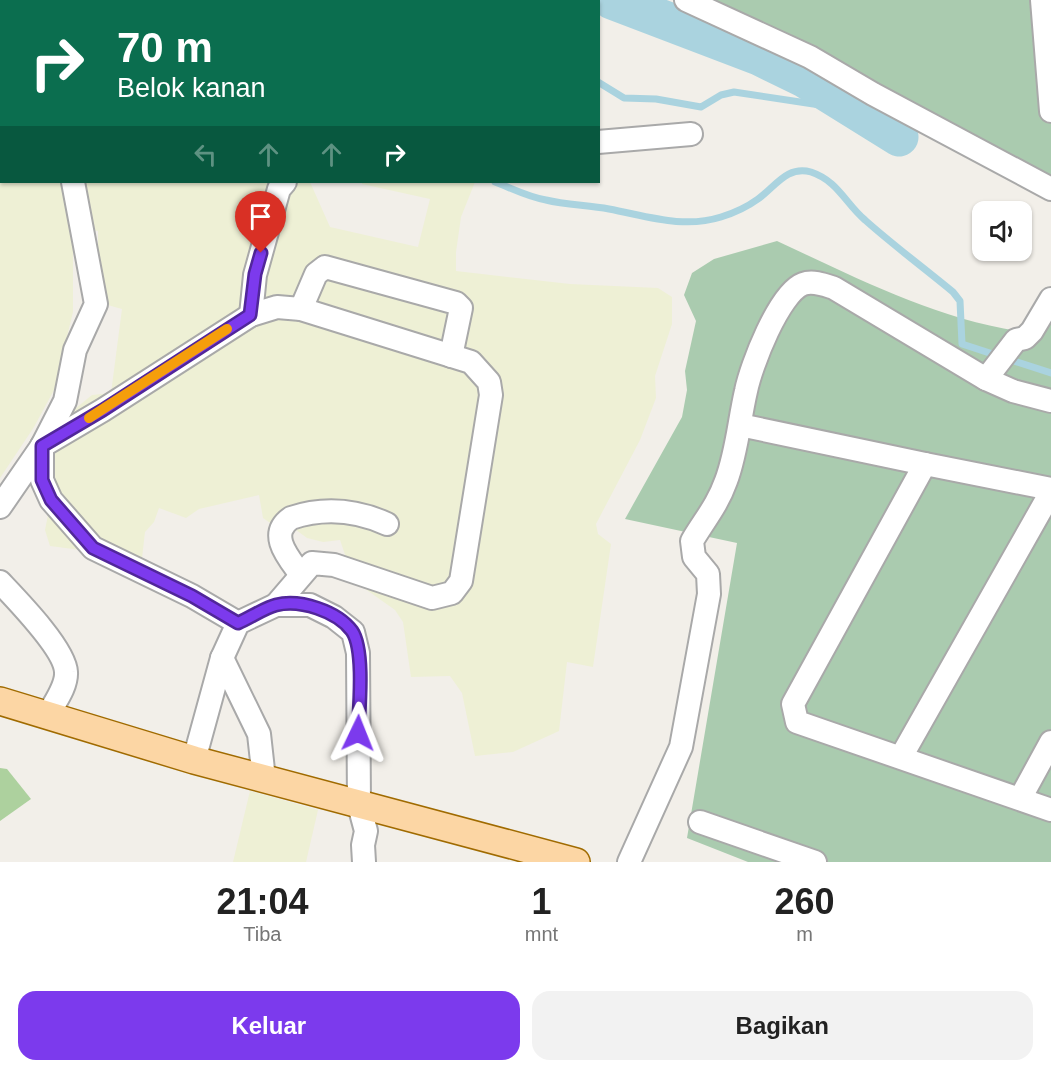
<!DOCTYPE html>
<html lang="id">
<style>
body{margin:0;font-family:Helvetica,sans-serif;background:#f2f2f2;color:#222;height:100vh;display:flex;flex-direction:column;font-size:22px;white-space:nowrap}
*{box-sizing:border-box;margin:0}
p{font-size:20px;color:#767676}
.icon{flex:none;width:33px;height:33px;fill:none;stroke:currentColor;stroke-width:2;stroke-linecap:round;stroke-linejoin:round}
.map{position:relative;height:862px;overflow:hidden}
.drawer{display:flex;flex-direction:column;background:#fff;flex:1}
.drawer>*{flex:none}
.banner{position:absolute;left:0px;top:0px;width:600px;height:183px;box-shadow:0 2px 4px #0004;background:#0b6e4f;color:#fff;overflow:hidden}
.buttons{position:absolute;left:972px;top:201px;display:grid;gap:12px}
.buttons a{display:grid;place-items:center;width:60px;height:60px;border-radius:12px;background:#fff;box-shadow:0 2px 4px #0004;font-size:30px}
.pin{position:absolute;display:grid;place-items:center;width:51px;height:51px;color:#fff;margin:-62px -26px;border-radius:50% 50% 50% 0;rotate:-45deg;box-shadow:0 0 6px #0007}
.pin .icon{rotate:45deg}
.me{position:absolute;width:66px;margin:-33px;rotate:2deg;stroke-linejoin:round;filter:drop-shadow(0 0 4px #0008)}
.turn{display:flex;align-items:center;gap:21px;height:126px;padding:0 18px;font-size:27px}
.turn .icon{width:78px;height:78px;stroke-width:2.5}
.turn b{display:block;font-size:42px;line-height:51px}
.lanes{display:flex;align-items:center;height:57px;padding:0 18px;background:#0003;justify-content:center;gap:30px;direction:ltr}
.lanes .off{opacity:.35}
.eta{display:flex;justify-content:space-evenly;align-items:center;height:102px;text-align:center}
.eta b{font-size:36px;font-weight:700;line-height:42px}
.primary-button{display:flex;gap:12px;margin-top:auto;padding:12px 18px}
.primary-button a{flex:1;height:69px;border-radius:18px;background:#7c3aed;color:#fff;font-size:24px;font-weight:700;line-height:69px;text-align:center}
.primary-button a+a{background:#f2f2f2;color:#222}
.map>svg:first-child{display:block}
</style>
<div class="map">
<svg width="1051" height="862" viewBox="0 0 1051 862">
<rect width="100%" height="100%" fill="#f2efe9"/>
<!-- farmland -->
<g fill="#eef0d5">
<path d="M 0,0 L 56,1 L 2,2 L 2,182 L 70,182 L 73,234 L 73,312 L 54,390 L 34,427 L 0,478 Z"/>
<path d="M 82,182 L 310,182 L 330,227 L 418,247 L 430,199 L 362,184 L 362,182 L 475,182 L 461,217 L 456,252 L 456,271 L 570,284 L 658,288 L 672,297 L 672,324 L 655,376 L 656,398 L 640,440 L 596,524 L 598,534 L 611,544 L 593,667 L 567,662 L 559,731 L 513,752 L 475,756 L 462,693 L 450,676 L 411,677 L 403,622 L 395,610 L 354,581 L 340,540 L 323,542 L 307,538 L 292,527 L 276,527 L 263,518 L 259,495 L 199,509 L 186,518 L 159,508 L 154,522 L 145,532 L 142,558 L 50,546 L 45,530 L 51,500 L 47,462 L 65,417 L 92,395 L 111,393 L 122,309 L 104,304 L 98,298 L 98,231 L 84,229 Z"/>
<path d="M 250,791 L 318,810 L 306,862 L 233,862 Z"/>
</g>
<!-- forest -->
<path fill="#add19e" d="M 0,768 L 7,769 L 31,799 L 0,821 Z"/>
<!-- cemetery -->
<g fill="#aacbaf">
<path d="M 700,0 L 1051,0 L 1051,195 Z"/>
<path d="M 777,241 C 857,278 935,319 1024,332 L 1051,293 L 1051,862 L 748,862 L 687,838 L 737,543 L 625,519 L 682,417 L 687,390 L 685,371 L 696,321 L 684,295 L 692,273 L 714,259 Z"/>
</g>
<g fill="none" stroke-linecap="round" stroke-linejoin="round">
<!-- stream -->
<g stroke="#aad3df" stroke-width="7">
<path d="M 236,0 L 237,2"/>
<path d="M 434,0 L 435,2"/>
<path d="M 598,82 L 624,98 L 656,99 L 701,107 L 721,95 L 734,92 L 820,105 L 868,117"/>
<path d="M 495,182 C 511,188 528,197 546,200 C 566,205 588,205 609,209 C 647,216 683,229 721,217 C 734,213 747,207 758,199 C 775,187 787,165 811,172 C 838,181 845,203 865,220 C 893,245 924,268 953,292 L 960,301 L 962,344 L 1051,373"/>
</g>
<!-- river -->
<path stroke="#aad3df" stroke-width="39" d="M 612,0 L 759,56 L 804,78 L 899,137"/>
<defs>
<g id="minor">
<path d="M 38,0 L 38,2"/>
<path d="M 686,0 L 810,57 L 873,94 L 1051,189"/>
<path d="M 1042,0 L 1051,111"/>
<path d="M 598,142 L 691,134"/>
<path d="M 301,309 L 316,274 L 325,267 L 456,303 L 461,308 L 451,356"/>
<path d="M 251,315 L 255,275 L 279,189 L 285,182"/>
<path d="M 986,379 L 1016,340 L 1025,338 L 1032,331 L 1051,299"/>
<path d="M 740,425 L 925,464 L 793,704 L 797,722 L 1051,810"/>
<path d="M 42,446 L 103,410 L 251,315 L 277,307 L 301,309 L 471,362 L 489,382 L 491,395 L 461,581 L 452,593 L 432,598 L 334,565 L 312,563 L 276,605"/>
<path d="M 42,446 L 42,480 L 51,500 L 93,548 L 192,596 L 238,623"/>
<path d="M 925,464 L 1051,489"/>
<path d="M 0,507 L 42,446 L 65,401 L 75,350 L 96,304 L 73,182"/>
<path d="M 301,575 C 289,558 267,535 291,518 C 324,507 356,510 387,524"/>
<path d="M 0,582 C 17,600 65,649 66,672 C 67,687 54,703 48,715"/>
<path d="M 222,658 L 259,734 L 264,779"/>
<path d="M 901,757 L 1051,492"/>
<path d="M 194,760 L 222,658 L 238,623 L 276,605 L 310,605 L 334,617 L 353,632 L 358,653 L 359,805 L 366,831 L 363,845 L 364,862"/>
<path d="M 1021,797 L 1051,742"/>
<path d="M 700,822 L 815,862"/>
<path d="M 629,862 L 681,747 L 709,594 L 708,574 L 694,557 L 692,541 C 705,519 717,506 726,481 C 737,452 739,421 746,391 C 751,366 779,293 803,284 C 813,280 825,285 834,288 L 986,379 L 1013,391 L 1051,401"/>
</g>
<path id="major" d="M 0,701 L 194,760 L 576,862"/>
</defs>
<!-- minor casing -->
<use href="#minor" stroke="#a9a9a9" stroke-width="26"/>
<!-- major casing -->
<use href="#major" stroke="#a06b00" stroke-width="30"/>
<!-- path -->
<path stroke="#fa8072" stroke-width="4" stroke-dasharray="3 3" stroke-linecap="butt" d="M 288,0 L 289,2"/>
<!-- minor -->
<use href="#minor" stroke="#fff" stroke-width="22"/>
<!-- major -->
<use href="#major" stroke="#fcd6a4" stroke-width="27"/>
</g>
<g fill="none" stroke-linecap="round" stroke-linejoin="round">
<defs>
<path id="route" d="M 261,253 L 255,274 L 250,315 L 103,410 L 42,446 L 42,480 L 51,500 L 93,548 L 192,596 L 238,623 C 250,618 264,608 276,605 C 300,599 337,611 352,631 C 365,650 359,710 358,733"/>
</defs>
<!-- route casing -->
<use href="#route" stroke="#51269a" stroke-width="15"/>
<!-- route -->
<use href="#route" stroke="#7c3aed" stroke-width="10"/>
<!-- slow -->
<path stroke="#f59e0b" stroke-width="10" d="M 89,418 L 227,329"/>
</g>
</svg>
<div class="buttons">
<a><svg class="icon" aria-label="sound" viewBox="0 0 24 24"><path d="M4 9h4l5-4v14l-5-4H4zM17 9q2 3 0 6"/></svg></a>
</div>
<div class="pin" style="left:261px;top:253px;background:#d93025"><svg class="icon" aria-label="arrive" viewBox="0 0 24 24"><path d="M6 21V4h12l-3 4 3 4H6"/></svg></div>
<svg class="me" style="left:358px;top:733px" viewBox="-20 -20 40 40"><path d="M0-17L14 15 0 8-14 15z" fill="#7c3aed" stroke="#fff" stroke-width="4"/></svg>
<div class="banner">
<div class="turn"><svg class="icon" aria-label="right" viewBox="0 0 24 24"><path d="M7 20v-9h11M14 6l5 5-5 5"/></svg><div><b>70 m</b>Belok kanan</div></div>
<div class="lanes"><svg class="icon off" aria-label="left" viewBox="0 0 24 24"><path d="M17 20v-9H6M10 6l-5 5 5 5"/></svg><svg class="icon off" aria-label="ahead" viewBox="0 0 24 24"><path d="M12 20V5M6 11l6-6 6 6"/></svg><svg class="icon off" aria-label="ahead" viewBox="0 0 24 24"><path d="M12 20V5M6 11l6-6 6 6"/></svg><svg class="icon" aria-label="right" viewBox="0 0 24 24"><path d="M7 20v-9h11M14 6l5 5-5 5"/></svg></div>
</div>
</div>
<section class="drawer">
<div class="eta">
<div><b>21:04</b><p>Tiba</p></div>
<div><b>1</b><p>mnt</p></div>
<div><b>260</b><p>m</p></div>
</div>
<div class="primary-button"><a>Keluar</a><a>Bagikan</a></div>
</section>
